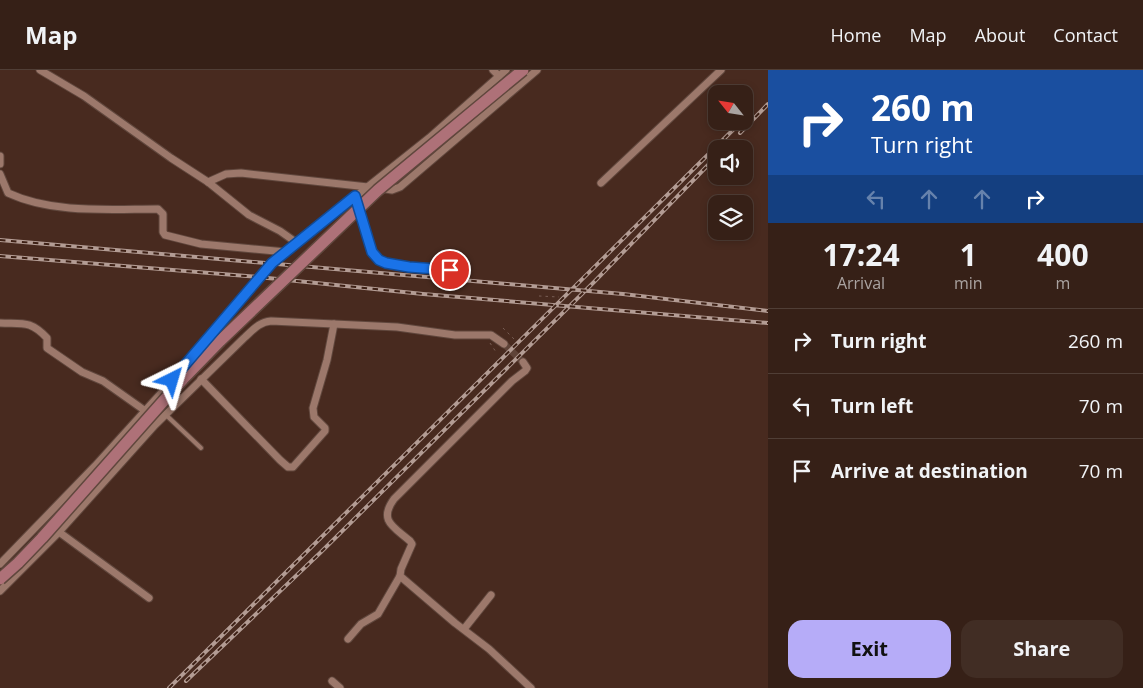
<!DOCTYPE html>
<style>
body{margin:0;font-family:"Open Sans",sans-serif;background:#412d24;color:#f1f3f6;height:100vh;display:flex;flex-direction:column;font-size:19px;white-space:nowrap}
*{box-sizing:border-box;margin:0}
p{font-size:16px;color:#aaa3a1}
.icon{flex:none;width:28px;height:28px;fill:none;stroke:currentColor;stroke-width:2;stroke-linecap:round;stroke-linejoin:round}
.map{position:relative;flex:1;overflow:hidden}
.sheet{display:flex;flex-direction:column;background:#362017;width:375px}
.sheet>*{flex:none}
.top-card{background:#1a4fa0;color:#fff;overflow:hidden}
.needle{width:32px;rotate:300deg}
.buttons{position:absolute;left:708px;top:15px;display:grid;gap:10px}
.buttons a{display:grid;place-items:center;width:45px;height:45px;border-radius:10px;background:#362017;box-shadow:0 2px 8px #0003,0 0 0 1px #503e36;font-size:25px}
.pin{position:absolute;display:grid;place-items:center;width:42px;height:42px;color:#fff;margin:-21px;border:2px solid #fff;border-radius:50%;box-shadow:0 1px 5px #0007}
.me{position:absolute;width:55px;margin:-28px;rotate:40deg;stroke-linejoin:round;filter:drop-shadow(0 0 4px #0008)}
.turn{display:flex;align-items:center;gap:18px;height:105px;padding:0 20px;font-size:22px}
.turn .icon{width:65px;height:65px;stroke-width:2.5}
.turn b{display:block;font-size:35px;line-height:42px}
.lanes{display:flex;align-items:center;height:48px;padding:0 20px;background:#0003;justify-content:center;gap:25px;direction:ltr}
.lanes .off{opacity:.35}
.eta{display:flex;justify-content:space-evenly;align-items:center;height:85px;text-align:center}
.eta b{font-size:30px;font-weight:700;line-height:35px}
.button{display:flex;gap:10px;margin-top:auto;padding:10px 20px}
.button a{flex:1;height:58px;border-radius:15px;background:#b6acf8;color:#111;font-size:20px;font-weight:700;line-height:58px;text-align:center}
.button a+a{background:#412d24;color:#f1f3f6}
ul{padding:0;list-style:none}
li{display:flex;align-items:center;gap:15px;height:65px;padding:0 20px;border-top:1px solid #503e36}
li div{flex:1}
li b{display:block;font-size:19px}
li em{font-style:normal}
header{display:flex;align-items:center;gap:30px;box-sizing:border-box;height:70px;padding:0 25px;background:#362017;border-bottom:1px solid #503e36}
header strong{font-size:24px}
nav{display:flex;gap:28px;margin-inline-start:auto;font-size:18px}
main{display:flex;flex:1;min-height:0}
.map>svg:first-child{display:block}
</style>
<header>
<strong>Map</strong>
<nav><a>Home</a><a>Map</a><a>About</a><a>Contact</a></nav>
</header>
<main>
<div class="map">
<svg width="768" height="618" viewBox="0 0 768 618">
<rect width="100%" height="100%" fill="#482a1f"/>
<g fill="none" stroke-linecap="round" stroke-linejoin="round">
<!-- minor-tunnel -->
<path stroke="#5f4338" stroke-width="7" stroke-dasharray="7 3.5" stroke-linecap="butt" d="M 504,274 L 523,292"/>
<defs>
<g id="service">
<path d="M 355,127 C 360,142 366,171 372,183 C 382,201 431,199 450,200"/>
<path d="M 166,345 L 201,378"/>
</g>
<g id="minor">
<path d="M 40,0 L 84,26 L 171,88 L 208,112 L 249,145 L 280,161 L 297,173"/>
<path d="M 493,0 L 499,6"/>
<path d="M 0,86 L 0,94"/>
<path d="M 0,104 L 8,123 C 53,144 110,139 158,139 L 163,144 L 163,162 L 165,165 L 201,174 L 286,182"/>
<path d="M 208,112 L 226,104 L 241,103 L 368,117"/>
<path d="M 601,113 L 721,0"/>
<path d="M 379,118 L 392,120 L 400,117 L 537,0"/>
<path d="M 0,253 C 23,254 30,250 47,268 L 47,278 L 82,302 L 103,311 L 144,340"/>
<path d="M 523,292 L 527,298 L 525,301 L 512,311 L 394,429 C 378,451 394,457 410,471 L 412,474 L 401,499 L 400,506 L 455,553 L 489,579 L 531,618"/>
<path d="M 201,309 L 280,390 L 288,397 L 293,397 L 325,361 L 325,358 L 314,347 L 313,338 L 327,290 L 334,254"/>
<path d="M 59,462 L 149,528"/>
<path d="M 0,494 L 95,396 L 172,311 L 272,193 L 429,68 L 506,0"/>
<path d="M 0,521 L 59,462 L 155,355 L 244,268 C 253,260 259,252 271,251 L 397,257 L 455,265 L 491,265 L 504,274"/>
<path d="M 464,559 L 491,525"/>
<path d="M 348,569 L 361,554 L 378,544 L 400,506"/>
<path d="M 332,611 L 340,618"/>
</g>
</defs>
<!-- service casing -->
<use href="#service" stroke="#60473d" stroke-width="6"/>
<!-- minor casing -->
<use href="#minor" stroke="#60473d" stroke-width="9"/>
<!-- path -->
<g stroke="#785d54" stroke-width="1" stroke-dasharray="2.5 4" stroke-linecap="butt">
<path d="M 539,226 L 559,227"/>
<path d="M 503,258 L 515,270"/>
<path d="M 490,273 L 496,282"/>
</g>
<!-- service -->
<use href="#service" stroke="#9c786b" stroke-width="4"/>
<!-- minor -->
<use href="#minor" stroke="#9c786b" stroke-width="7"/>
<defs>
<g id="rail">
<path d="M 740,63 L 768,34"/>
<path d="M 0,170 L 623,224 L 768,241"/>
<path d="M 0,186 L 258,207 L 423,224 L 768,253"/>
<path d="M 186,611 L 321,482 L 594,212 L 712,91"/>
<path d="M 169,618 L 742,51"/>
</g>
</defs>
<!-- rail casing -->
<use href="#rail" stroke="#b39c94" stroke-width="4"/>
<!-- rail -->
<use href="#rail" stroke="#3d2015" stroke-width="2" stroke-dasharray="5.5" stroke-linecap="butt"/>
<defs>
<path id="primary-bridge" d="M 0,509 L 18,493 L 42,468 L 183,309 L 220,271 L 378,120 L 523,0"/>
</defs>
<!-- primary-bridge casing -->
<use href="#primary-bridge" stroke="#60473d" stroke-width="14" stroke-linecap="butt"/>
<!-- primary-bridge -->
<use href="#primary-bridge" stroke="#ae7178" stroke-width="11"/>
</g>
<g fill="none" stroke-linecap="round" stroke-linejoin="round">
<defs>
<path id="route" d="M 172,310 L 272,193 L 355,126 L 372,182 L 379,190 L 386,193 L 409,197 L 450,200"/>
</defs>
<!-- route casing -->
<use href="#route" stroke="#114b97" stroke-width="12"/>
<!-- route -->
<use href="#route" stroke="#1a73e8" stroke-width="9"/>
</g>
</svg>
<div class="buttons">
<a><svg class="needle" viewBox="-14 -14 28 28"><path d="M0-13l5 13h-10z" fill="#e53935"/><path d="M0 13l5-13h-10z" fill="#aaa3a1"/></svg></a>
<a><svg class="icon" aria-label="sound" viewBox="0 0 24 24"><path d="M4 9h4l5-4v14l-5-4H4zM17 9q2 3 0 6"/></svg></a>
<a><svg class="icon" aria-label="layers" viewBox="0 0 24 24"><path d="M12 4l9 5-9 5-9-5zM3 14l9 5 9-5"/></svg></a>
</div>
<div class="pin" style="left:450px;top:200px;background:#d93025"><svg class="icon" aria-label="arrive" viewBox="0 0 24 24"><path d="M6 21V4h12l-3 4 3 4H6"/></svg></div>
<svg class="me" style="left:172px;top:310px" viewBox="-20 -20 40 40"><path d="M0-17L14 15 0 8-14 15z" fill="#1a73e8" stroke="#fff" stroke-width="4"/></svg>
</div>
<section class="sheet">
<div class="top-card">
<div class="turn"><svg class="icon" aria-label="right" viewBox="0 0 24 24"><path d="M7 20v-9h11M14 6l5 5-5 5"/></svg><div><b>260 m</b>Turn right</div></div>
<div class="lanes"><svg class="icon off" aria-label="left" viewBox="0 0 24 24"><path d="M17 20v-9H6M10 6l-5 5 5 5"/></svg><svg class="icon off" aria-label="ahead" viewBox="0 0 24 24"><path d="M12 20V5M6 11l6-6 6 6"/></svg><svg class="icon off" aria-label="ahead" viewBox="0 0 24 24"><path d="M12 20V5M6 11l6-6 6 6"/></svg><svg class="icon" aria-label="right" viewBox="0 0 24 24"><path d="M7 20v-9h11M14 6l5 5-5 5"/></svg></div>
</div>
<div class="eta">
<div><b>17:24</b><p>Arrival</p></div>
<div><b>1</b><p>min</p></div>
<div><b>400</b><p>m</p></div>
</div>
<ul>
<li><svg class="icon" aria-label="right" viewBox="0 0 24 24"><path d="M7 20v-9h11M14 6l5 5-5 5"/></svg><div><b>Turn right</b></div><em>260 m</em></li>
<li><svg class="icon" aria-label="left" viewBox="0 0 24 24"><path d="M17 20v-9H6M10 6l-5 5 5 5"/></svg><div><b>Turn left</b></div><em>70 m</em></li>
<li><svg class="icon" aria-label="arrive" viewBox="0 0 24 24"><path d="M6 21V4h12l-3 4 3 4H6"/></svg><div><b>Arrive at destination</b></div><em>70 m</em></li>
</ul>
<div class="button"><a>Exit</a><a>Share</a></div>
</section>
</main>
